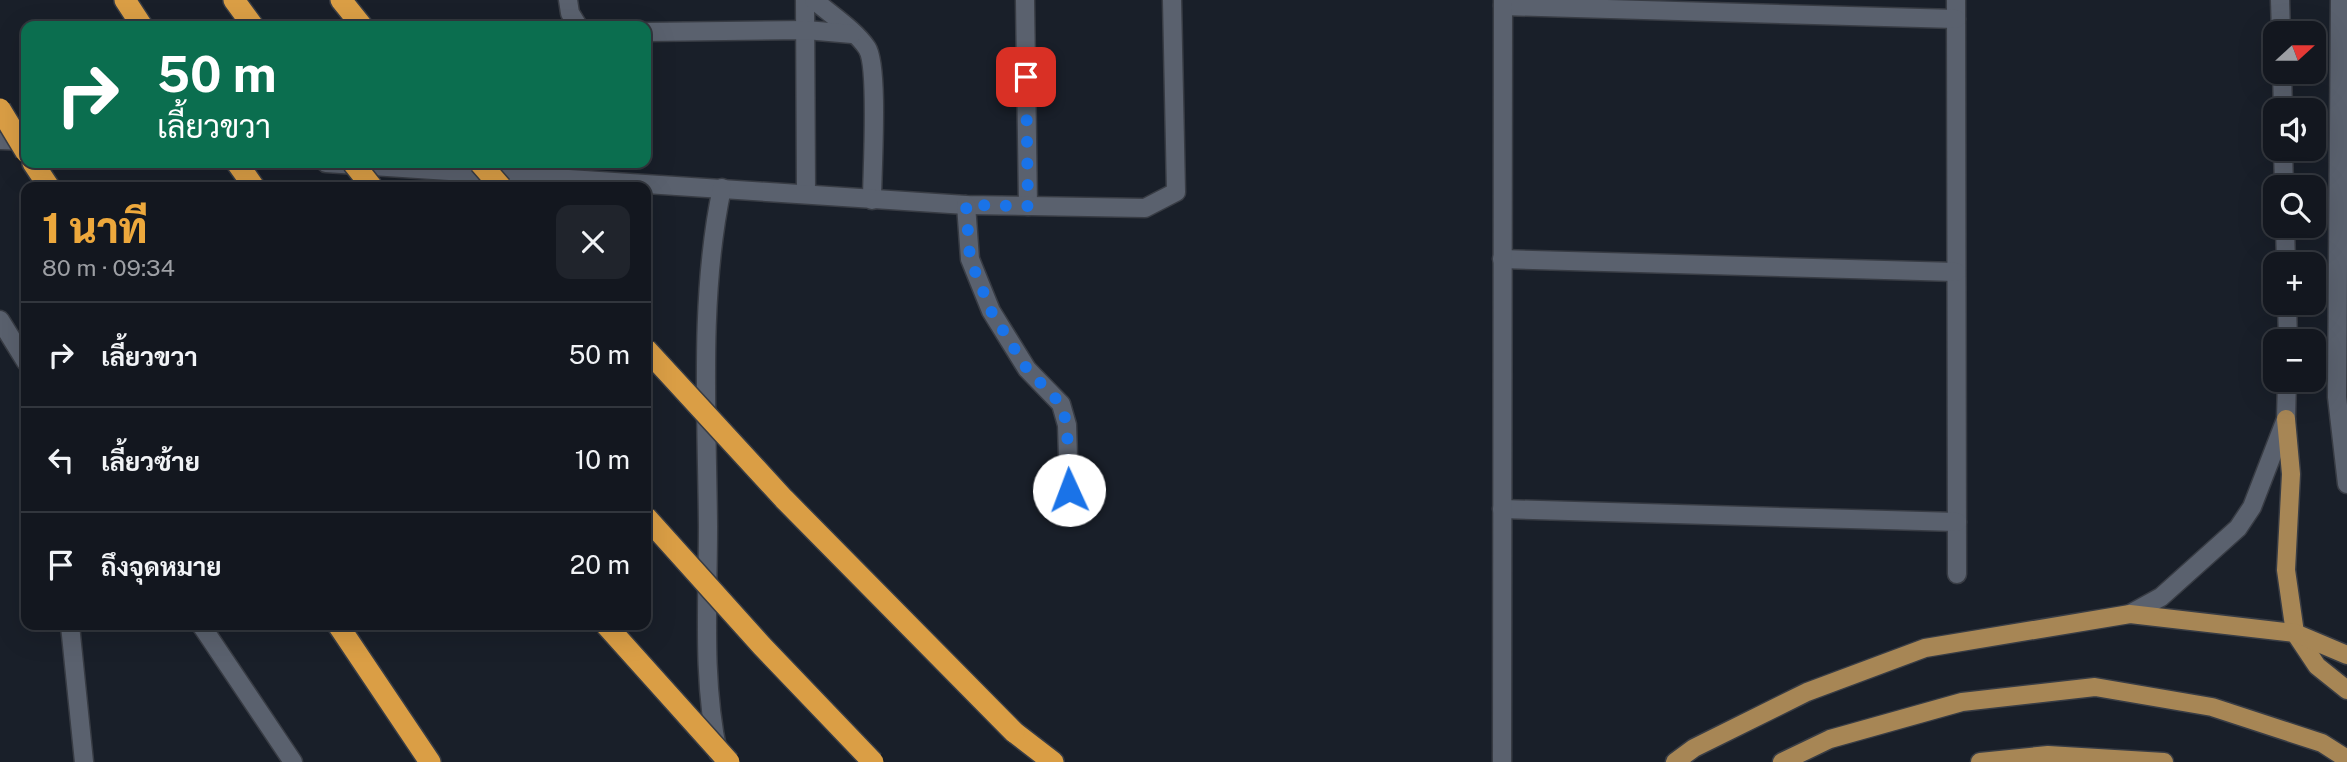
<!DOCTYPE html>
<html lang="th">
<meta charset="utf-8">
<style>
body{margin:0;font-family:"Public Sans",Sarabun,sans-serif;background:#20242c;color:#f1f3f6;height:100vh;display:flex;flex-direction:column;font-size:26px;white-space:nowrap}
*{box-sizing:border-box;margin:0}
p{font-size:23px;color:#9d9fa4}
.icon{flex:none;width:38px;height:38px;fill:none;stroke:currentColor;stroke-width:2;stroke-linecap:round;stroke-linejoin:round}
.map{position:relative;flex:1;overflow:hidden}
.sheet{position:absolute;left:21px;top:182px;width:630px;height:448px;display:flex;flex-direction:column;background:#13171f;border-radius:14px;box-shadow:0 7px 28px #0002,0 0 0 2px #32363d}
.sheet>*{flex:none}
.hud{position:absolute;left:21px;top:21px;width:630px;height:147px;border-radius:14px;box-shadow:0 7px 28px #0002,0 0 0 2px #32363d;background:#0b6e4f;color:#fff;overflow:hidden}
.needle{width:46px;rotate:69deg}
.fabs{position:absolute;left:2263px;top:21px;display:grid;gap:14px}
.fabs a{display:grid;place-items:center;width:63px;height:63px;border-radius:14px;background:#13171f;box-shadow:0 7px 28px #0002,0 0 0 2px #32363d;font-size:35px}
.pin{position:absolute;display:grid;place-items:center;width:60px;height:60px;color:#fff;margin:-30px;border-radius:14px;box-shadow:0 4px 10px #0006}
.me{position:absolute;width:77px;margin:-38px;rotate:358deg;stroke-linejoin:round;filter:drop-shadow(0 0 5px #0008)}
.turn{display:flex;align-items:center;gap:24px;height:147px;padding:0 21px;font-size:32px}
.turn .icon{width:91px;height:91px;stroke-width:2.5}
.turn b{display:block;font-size:49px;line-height:60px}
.round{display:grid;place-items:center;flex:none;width:74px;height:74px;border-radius:14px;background:#20242c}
.headline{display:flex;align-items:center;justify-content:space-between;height:119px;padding:0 21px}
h1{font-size:42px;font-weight:800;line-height:52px;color:#eda83c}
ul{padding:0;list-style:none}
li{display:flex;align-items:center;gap:21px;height:105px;padding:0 21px;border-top:2px solid #32363d}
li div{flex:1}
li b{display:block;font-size:26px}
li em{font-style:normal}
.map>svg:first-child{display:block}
</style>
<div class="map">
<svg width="2347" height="762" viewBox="0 0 2347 762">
<rect width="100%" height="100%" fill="#191f29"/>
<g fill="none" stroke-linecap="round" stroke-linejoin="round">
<defs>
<g id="minor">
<path d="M 568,0 L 570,13 L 578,26"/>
<path d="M 805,0 L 806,193"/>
<path d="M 814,0 C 830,14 855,30 867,48 C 879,66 872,172 872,200"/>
<path d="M 1025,0 L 1028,206"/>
<path d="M 1956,0 L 1957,574"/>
<path d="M 2280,0 L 2281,33"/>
<path d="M 2340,0 L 2337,397 L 2347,484"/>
<path d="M 1503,6 L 1956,19"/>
<path d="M 646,32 L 806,30 L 852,34"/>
<path d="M 2282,72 L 2283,110"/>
<path d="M 0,140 L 26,141"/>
<path d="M 2283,149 L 2284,187"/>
<path d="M 326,163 L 966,205 L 1145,208 L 1176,192 L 1172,0"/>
<path d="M 966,205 L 970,259 L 991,311 L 1027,369 L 1061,404 L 1067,425 L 1069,490"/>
<path d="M 2285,226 L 2286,264"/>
<path d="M 1502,259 L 1956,272"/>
<path d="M 2287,303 L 2288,341"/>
<path d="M 0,320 L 26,362"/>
<path d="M 1502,509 L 1957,522"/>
<path d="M 2130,614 L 2161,597 L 2238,528 L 2252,507 L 2286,419 L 2287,380"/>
<path d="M 70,625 L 84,762"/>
<path d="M 201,625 L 293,762"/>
<path d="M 718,753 C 702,680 708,600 708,526 C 707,416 699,295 722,188"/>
<path d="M 1502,762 L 1503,0"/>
</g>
<g id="major">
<path d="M 2286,419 L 2291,474 L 2286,570 L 2295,633 L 2317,666 L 2347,690"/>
<path d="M 1675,762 L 1694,748 L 1807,692 L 1925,648 L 2130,614 L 2295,633 L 2347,655"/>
<path d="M 1782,762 L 1830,739 L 1962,702 L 2095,687 L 2212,707 L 2322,743 L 2347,759"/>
<path d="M 1980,762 L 2048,755 L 2164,762"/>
</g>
<g id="highway">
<path d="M 125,0 L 142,26"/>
<path d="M 234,0 L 253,26"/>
<path d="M 341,0 L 362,26"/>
<path d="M 33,163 L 49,187"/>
<path d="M 237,163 L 254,187"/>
<path d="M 338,625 L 430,762"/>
<path d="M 1014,732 L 1053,762"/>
</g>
</defs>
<!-- minor casing -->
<use href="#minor" stroke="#383c44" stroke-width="21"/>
<!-- major casing -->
<use href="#major" stroke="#383c44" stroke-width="21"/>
<!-- highway casing -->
<use href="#highway" stroke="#383c44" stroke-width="24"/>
<!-- minor -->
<use href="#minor" stroke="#5a616e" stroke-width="18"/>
<!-- major -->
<use href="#major" stroke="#a78655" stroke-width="18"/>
<!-- highway -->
<use href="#highway" stroke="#da9e45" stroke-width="21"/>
<defs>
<g id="highway-bridge">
<path d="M 0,109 L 26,152"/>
<path d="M 353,163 L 372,187"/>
<path d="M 480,163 L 501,187"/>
<path d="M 646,349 L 784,499 L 1014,732"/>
<path d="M 646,517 L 762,646 L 873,762"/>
<path d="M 606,625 L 729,762"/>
</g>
</defs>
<!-- highway-bridge casing -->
<use href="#highway-bridge" stroke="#383c44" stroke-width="24" stroke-linecap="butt"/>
<!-- highway-bridge -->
<use href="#highway-bridge" stroke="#da9e45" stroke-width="21"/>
</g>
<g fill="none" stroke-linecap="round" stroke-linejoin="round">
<!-- route -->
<path stroke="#1a73e8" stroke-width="12" stroke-dasharray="0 21.6" d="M 1026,77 L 1028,206 L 966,205 L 970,259 L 991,311 L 1027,369 L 1061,404 L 1067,425 L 1069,490"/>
</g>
</svg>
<div class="fabs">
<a><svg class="needle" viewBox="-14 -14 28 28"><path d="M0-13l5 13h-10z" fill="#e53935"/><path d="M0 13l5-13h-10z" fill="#9d9fa4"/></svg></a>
<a><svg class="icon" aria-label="sound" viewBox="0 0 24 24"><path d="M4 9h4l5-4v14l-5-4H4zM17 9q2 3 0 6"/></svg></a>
<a><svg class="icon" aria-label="search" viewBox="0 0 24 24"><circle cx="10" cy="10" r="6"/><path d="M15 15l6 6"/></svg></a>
<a>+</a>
<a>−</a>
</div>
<div class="pin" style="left:1026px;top:77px;background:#d93025"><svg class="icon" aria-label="arrive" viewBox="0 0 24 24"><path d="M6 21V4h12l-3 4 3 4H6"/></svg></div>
<svg class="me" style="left:1069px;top:490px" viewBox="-20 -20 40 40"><circle r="19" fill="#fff"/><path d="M0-13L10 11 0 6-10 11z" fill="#1a73e8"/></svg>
<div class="hud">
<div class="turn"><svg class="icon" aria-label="right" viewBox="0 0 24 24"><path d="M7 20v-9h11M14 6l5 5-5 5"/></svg><div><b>50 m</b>เลี้ยวขวา</div></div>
</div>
<section class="sheet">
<div class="headline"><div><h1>1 นาที</h1><p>80 m · 09:34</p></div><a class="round"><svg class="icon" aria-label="close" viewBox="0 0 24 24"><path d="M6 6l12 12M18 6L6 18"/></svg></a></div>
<ul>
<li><svg class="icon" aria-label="right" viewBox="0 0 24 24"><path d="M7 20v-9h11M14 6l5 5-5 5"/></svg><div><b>เลี้ยวขวา</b></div><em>50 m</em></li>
<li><svg class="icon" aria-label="left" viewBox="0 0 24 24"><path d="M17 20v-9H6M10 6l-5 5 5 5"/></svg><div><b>เลี้ยวซ้าย</b></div><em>10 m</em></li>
<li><svg class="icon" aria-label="arrive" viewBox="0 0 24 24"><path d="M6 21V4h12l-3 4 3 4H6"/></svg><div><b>ถึงจุดหมาย</b></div><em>20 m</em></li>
</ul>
</section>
</div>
